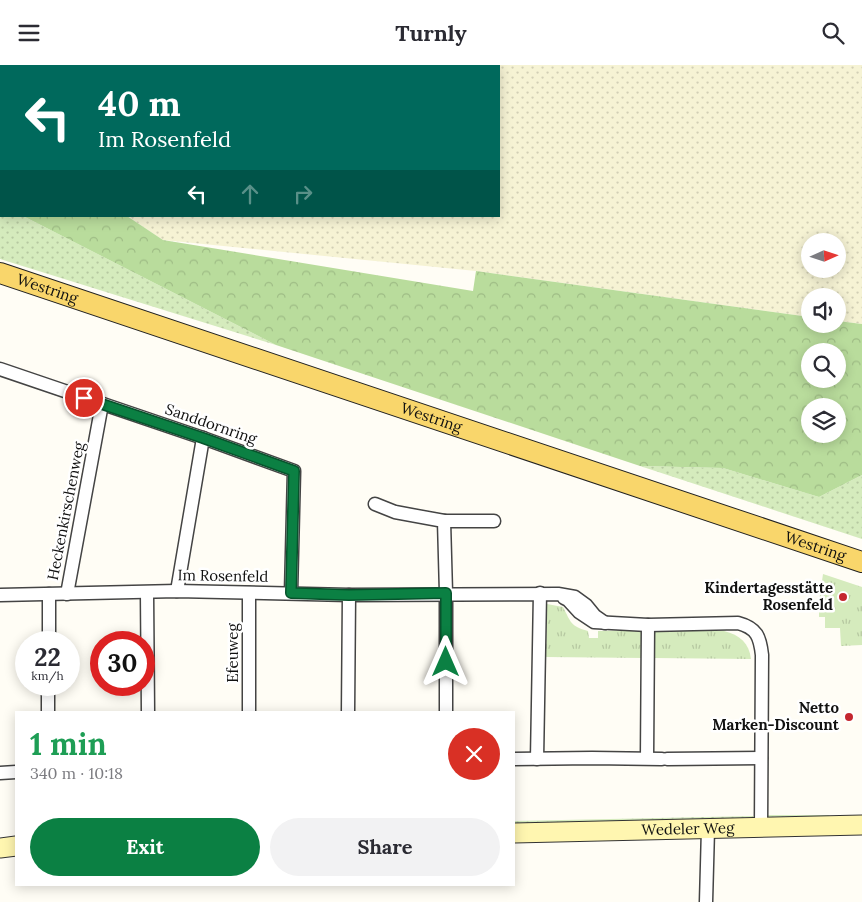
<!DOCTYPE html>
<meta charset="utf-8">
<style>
body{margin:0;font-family:Lora,serif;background:#f2f2f3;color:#2b2b33;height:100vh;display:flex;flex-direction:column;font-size:19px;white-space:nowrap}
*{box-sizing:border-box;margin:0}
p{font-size:16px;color:#7c7c81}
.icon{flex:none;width:28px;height:28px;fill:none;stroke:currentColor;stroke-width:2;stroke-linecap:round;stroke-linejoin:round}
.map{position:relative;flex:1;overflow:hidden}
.side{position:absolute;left:15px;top:646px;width:500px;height:175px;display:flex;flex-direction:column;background:#fff;border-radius:0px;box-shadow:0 2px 12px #0003}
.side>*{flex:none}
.guide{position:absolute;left:0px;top:0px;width:500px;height:152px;box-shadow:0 2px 12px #0003;background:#00695c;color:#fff;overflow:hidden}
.needle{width:32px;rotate:87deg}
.fabs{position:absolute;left:801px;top:168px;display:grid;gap:10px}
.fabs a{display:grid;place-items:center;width:45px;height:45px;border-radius:50%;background:#fff;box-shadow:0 2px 12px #0003;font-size:25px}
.speed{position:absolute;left:15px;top:566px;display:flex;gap:10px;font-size:25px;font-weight:700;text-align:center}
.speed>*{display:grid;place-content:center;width:65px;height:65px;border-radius:50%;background:#fff;box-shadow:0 2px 12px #0003;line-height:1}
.speed small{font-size:12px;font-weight:400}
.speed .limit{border:8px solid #d22;background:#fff;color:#111}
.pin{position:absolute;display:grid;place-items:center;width:42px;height:42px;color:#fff;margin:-21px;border:2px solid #fff;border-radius:50%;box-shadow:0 1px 5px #0007}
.me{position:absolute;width:55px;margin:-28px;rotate:0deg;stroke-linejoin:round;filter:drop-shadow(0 0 4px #0008)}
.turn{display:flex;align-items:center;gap:18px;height:105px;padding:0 15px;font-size:22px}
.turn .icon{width:65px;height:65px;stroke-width:2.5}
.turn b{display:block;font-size:35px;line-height:42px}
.lanes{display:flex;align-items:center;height:48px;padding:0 15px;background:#0003;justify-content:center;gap:25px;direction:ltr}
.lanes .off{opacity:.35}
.round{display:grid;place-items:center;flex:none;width:52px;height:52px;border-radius:26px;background:#f2f2f3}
.head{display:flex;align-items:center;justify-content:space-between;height:85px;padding:0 15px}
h1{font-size:30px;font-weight:800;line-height:38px;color:#1e9e55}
.button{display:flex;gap:10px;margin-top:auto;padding:10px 15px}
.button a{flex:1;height:58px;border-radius:30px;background:#0b8043;color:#fff;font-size:20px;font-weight:800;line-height:58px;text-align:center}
.button a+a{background:#f2f2f3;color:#2b2b33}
header{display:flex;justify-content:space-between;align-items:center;height:65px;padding:0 15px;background:#fff;font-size:22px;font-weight:800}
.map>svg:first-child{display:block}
</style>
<header><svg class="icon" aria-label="menu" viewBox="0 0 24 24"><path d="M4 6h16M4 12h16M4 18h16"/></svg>Turnly<svg class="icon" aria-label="search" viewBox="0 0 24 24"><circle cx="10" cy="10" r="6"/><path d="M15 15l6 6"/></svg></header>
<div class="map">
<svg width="862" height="837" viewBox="0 0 862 837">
<defs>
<pattern id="farmland-dots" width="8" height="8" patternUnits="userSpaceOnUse" patternTransform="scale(1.25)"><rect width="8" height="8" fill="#f6f3d4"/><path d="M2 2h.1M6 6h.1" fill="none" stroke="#d2cfb5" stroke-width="1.8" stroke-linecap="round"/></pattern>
<pattern id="grass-dots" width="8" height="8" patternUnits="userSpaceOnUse" patternTransform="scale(1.25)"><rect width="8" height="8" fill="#d5ebbd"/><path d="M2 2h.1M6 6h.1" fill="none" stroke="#b6c8a1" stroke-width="1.8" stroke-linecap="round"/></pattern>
<pattern id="forest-crowns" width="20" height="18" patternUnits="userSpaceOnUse" patternTransform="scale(1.25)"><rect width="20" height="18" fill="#b9dc9c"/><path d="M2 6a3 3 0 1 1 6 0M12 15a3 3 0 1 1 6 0" fill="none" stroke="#9ebc85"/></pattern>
<pattern id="park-tufts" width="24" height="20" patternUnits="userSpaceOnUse" patternTransform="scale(1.25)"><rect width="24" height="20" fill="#d5ebbd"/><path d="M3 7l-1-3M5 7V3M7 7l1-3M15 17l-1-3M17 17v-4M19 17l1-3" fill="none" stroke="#b6c8a1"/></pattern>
</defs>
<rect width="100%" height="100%" fill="#fffdf5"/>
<!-- farmland -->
<path fill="url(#farmland-dots)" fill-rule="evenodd" d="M 0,0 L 862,0 L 862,259 L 838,256 L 838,231 L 810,231 L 810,252 L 476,206 L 163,175 L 127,151 L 499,151 L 499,1 L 1,1 L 1,68 L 0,67 ZM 810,176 L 838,176 L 838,204 L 810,204 Z"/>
<!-- grass -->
<g fill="url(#grass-dots)">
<path d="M 0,140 L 1,141 L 1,151 L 23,151 L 276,280 L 0,194 Z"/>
<path d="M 640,401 L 723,403 L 819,432 L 862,410 L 862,474 Z"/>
<path d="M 767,750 L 829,750 L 828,753 L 770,754 Z"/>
<path d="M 753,751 L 753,754 L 514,762 L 514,756 Z"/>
</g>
<!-- forest -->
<path fill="url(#forest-crowns)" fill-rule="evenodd" d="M 23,151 L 127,151 L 163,175 L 473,226 L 476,206 L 810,252 L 810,259 L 838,259 L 838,256 L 862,259 L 862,410 L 819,432 L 723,403 L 640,401 L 276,280 ZM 810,286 L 838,286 L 838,314 L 810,314 ZM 810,341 L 838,341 L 838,369 L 810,369 Z"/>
<!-- park -->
<g fill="url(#park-tufts)">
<path d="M 823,509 L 862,522 L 862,580 L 841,581 L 840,563 L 825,563 L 825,552 L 819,552 L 819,537 Z"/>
<path d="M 547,539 L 563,542 C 571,557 570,561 588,566 L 589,573 L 598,573 L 598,566 L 643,565 L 643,593 L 546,592 Z"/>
<path d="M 654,565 L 724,566 C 740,570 749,578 751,594 L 654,593 Z"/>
</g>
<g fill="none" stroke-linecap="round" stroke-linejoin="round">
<defs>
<g id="street">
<path d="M 0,304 L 203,373 L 294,406 L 291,528"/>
<path d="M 375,439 L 395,447 L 444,456 L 446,528 L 446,648"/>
<path d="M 444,456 L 494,456"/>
<path d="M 177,526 L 203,373"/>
<path d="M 147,528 L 148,648"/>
<path d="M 67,529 L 102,339"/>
<path d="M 0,530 L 177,526 L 349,530 L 558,529 L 575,532 L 586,540 L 595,551 L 605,558"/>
<path d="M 564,533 L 568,535 L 579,547 L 594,557 L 648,560 L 738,558 C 757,563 760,572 762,590 L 761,763"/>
<path d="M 49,578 L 49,529"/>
<path d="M 48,648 L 48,620"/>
<path d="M 249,648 L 249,528"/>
<path d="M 348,648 L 349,530"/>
<path d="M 647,693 L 648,560"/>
<path d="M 514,694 L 592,693 L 662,694"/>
<path d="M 537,694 L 540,528"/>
<path d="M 667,694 L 761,693"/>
<path d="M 0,708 L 16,707"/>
<path d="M 706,837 L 708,764"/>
</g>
<g id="secondary">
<path id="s1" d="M 514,768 L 862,760"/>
<path d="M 0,783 L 16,781"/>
</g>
<g id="primary">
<path id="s2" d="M 0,208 L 862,497"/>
</g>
</defs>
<!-- street casing -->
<use href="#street" stroke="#444" stroke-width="15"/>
<!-- secondary casing -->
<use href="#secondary" stroke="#333" stroke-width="21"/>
<!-- primary casing -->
<use href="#primary" stroke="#222" stroke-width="22"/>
<!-- street -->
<use href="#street" stroke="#fff" stroke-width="12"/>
<!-- secondary -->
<use href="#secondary" stroke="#fff6b0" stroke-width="19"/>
<!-- primary -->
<use href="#primary" stroke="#f9d66b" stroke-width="20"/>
</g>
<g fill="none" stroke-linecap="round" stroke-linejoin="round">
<defs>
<path id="route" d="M 84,333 L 203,373 L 294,406 L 291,528 L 349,530 L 446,528 L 446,597"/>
</defs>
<!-- route casing -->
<use href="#route" stroke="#07532c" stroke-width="12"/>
<!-- route -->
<use href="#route" stroke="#0b8043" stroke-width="9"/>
</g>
<!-- markers -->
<g fill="#c4262e" stroke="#fff" stroke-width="2">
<circle cx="843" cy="532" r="5"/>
<circle cx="849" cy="652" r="5"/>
</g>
<g text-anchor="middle" stroke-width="5" stroke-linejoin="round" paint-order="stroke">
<!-- street labels -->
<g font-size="15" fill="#111" stroke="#fff">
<text dy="5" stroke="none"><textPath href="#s2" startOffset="50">Westring</textPath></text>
<text dy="5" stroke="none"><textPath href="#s2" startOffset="455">Westring</textPath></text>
<text transform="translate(211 359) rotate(19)" y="5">Sanddornring</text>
<text transform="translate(66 446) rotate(-79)" y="5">Heckenkirschenweg</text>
<text dy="5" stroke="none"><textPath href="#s2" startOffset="860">Westring</textPath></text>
<text transform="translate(223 511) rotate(1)" y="5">Im Rosenfeld</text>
<text transform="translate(233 588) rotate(-90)" y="5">Efeuweg</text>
<text dy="5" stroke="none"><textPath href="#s1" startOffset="174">Wedeler Weg</textPath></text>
</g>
<!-- poi labels -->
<g font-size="15" font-weight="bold" fill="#111" stroke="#fff" text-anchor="end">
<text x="833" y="528">Kindertagesstätte<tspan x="833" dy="17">Rosenfeld</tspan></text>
<text x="839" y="648">Netto<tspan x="839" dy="17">Marken-Discount</tspan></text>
</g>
</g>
</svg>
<div class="fabs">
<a><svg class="needle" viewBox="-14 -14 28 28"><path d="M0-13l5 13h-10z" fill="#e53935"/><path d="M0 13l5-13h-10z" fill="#7c7c81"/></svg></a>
<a><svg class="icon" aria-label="sound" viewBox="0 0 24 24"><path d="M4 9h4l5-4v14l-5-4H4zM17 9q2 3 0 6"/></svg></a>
<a><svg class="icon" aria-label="search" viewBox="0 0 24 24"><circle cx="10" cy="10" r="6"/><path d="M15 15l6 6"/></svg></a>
<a><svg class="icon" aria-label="layers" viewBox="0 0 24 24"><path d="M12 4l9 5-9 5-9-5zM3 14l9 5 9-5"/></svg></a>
</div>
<div class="speed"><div>22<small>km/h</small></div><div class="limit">30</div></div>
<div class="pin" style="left:84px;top:333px;background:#d93025"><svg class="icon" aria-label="arrive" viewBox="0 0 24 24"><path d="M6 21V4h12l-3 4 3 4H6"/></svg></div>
<svg class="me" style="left:446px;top:597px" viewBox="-20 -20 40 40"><path d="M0-17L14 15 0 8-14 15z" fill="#0b8043" stroke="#fff" stroke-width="4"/></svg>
<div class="guide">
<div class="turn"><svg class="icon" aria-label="left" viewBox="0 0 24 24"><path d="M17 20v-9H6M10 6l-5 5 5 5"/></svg><div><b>40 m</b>Im Rosenfeld</div></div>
<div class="lanes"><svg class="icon" aria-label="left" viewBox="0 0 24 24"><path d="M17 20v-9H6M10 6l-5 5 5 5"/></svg><svg class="icon off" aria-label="ahead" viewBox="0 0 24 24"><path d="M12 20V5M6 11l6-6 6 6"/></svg><svg class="icon off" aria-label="right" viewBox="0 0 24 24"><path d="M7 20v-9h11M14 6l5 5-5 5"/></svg></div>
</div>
<section class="side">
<div class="head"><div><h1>1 min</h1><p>340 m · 10:18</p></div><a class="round" style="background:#d93025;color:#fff"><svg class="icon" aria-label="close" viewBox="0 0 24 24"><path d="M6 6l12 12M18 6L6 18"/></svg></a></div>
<div class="button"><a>Exit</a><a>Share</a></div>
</section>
</div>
